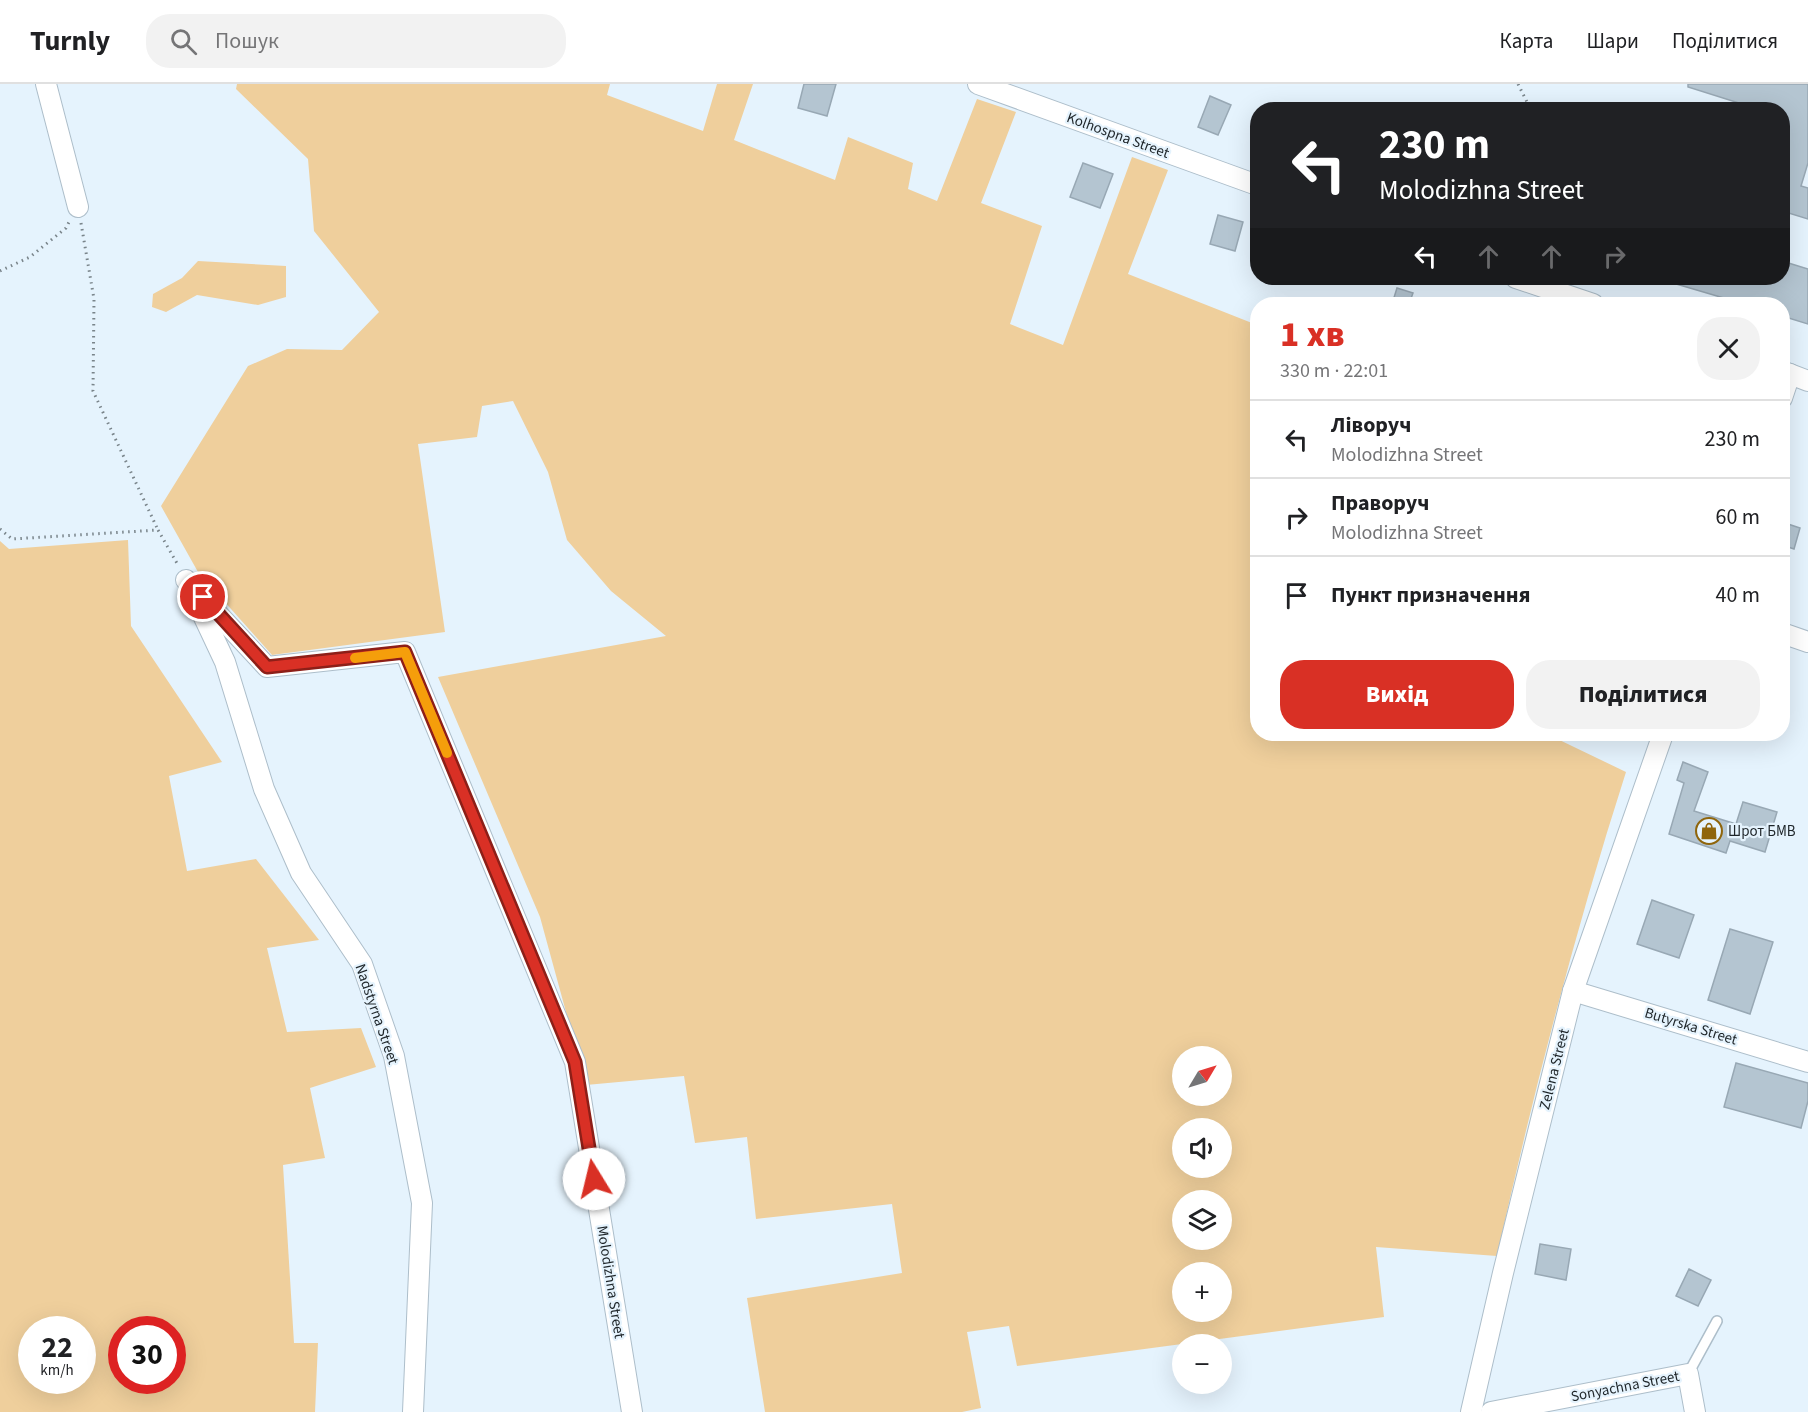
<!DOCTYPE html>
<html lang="uk">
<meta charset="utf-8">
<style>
body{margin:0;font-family:"Source Sans 3",sans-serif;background:#f2f2f2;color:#202124;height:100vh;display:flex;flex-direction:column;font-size:22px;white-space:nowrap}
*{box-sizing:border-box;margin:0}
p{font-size:20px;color:#757577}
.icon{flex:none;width:33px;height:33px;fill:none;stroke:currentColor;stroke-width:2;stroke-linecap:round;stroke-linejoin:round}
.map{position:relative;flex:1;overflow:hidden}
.side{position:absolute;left:1250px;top:213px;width:540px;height:444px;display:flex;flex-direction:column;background:#fff;border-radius:24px;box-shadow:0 6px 24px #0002}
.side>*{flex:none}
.top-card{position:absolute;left:1250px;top:18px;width:540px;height:183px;border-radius:24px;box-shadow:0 6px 24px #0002;background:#202124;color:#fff;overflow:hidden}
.needle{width:39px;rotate:52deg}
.controls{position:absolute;left:1172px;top:962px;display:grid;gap:12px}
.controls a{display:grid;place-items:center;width:60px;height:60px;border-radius:50%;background:#fff;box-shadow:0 6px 24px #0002;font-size:30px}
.speed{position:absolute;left:18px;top:1232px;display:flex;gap:12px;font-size:30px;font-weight:700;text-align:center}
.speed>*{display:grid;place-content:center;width:78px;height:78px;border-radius:50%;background:#fff;box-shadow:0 6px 24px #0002;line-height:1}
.speed small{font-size:15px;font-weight:400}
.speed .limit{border:9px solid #d22;background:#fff;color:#111}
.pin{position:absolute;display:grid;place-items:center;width:51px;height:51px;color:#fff;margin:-26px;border:3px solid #fff;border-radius:50%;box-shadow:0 2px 6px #0007}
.me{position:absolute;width:66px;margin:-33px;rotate:351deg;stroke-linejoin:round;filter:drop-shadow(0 0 4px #0008)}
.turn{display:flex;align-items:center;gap:21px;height:126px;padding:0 30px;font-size:27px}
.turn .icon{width:78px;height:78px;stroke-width:2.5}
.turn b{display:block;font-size:42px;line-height:51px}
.lanes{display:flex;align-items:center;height:57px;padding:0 30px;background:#0003;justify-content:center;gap:30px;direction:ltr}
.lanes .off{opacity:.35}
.round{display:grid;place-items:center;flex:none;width:63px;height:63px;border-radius:24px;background:#f2f2f2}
.summary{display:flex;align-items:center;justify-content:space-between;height:102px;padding:0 30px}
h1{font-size:36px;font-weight:800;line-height:45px;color:#d93025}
.button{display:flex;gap:12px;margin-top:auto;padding:12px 30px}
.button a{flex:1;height:69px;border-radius:24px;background:#d93025;color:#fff;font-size:24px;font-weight:800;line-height:69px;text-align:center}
.button a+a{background:#f2f2f2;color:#202124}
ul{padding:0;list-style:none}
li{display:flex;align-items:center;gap:18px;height:78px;padding:0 30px;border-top:2px solid #e0e0e0}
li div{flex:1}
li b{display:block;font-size:22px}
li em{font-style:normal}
header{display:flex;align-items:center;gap:36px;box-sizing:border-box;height:84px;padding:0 30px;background:#fff;border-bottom:2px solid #e0e0e0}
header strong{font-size:28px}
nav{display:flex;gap:33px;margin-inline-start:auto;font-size:21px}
.search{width:420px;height:54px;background:#f2f2f2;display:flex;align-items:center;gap:15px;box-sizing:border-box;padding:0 21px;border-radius:24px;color:#757577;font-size:22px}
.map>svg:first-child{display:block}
</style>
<header>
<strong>Turnly</strong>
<div class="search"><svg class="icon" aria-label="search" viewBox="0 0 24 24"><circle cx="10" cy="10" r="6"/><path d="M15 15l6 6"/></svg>Пошук</div>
<nav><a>Карта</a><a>Шари</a><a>Поділитися</a></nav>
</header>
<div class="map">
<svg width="1808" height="1328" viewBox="0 0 1808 1328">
<rect width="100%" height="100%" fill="#e5f3fd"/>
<!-- green -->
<g fill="#efcf9c" fill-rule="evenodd">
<path d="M 237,0 L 610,0 L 607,11 L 703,47 L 717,0 L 753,0 L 734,56 L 835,96 L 848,53 L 913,79 L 908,105 L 937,117 L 977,15 L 1016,28 L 981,119 L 1042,142 L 1010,240 L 1063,261 L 1132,73 L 1168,86 L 1128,190 L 1257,241 L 1257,650 L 1547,650 L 1626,688 C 1575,847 1533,1009 1497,1172 L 1376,1163 L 1384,1233 L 1017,1282 L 1009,1242 L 967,1248 L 981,1324 L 962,1328 L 765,1328 L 747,1214 L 902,1189 L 892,1120 L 756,1135 L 747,1053 L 695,1059 L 684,992 L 586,1001 L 540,833 L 438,593 L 666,552 L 611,507 L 567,456 L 548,388 L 513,317 L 482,322 L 477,353 L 418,360 L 445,548 L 272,571 L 198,488 L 161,422 L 248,282 L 287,265 L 342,266 L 379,228 L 314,147 L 308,75 L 236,5 ZM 1182,972 L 1221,972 L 1221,1011 L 1182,1011 ZM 1182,1044 L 1221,1044 L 1221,1083 L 1182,1083 ZM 1182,1116 L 1221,1116 L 1221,1155 L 1182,1155 ZM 1182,1188 L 1221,1188 L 1221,1227 L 1182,1227 Z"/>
<path d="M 198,177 L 286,182 L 286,213 L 258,221 L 197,211 L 166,228 L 152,223 L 153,210 L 182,194 Z"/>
<path d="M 128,456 L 131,542 L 222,678 L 169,692 L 187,787 L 256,775 L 319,856 L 267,864 L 287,948 L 361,944 L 376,983 L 310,1004 L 325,1074 L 283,1081 L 294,1259 L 318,1259 L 315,1328 L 0,1328 L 0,457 L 9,465 ZM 32,1245 L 82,1245 L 82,1296 L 32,1296 ZM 122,1245 L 172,1245 L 172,1296 L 122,1296 Z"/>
</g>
<!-- building -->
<g fill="#b4c5d1" stroke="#98a8b4" stroke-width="1.5">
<path d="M 804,0 L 836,0 L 827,32 L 798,24 Z"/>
<path d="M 1688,0 L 1808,0 L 1808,79 L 1801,102 L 1808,104 L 1808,135 L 1782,127 L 1782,53 L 1788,34 L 1782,32 L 1782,26 L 1761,26 L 1688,3 Z"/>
<path d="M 1210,12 L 1231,21 L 1218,51 L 1198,43 Z"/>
<path d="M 1083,79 L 1113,90 L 1100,124 L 1070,113 Z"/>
<path d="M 1218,131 L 1243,138 L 1235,167 L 1210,160 Z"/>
<path d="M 1782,177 L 1808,185 L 1808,240 L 1782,232 L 1782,220 L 1744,220 L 1666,197 L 1667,194 L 1782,194 Z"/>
<path d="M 1397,204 L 1413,209 L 1409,220 L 1392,220 Z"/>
<path d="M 1782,438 L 1800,444 L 1794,465 L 1782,461 Z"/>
<path d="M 1683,678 L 1708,688 L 1694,727 L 1736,740 L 1743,718 L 1777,728 L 1765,768 L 1730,757 L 1726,769 L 1669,750 L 1684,699 L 1677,696 Z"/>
<path d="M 1652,816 L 1694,831 L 1679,874 L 1637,860 Z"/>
<path d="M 1730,845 L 1773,858 L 1750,930 L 1708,916 Z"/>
<path d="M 1736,979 L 1808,999 L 1808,1017 L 1801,1044 L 1724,1023 Z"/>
<path d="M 1540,1160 L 1571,1165 L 1566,1196 L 1535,1190 Z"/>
<path d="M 1689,1185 L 1711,1196 L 1698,1222 L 1676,1212 Z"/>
</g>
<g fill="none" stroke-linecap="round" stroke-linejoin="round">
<defs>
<path id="service" d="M 1688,1290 L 1717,1237"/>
<g id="minor">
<path d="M 46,0 L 78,123"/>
<path d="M 978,0 L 1257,101"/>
<path d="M 1516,194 L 1593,220"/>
<path d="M 1782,287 L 1808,297"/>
<path d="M 1782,314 L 1790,290"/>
<path d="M 186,496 L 267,583 L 405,568 L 575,978 L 632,1328"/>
<path d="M 194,512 L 225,578 L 264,705 L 301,789 L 362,880 L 394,972 L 422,1119 L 413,1328"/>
<path d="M 1782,549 L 1808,558"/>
<path d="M 1573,907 L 1808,978"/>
<path d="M 1471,1328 L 1503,1189 L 1573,907 L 1663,650"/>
<path d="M 1491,1328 L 1688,1290 L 1695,1328"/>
</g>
</defs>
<!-- service casing -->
<use href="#service" stroke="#adbeca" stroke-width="12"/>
<!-- minor casing -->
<use href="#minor" stroke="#adbeca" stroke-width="22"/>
<!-- path -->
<g stroke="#79848a" stroke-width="3" stroke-dasharray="1.5 4.5" stroke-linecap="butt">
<path d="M 1518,0 L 1531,26"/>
<path d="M 81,139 L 94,215 L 93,307 L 158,446"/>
<path d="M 0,187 L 30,173 L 66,144 L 69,138"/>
<path d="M 0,445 L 12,455 L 158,446 L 178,481"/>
</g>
<!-- service -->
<use href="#service" stroke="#fff" stroke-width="9"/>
<!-- minor -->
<use href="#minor" stroke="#fff" stroke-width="20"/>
</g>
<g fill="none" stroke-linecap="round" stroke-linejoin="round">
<defs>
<path id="route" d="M 203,513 L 267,583 L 405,568 L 575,978 L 594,1095"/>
</defs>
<!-- route casing -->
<use href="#route" stroke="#8d1f18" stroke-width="15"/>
<!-- route -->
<use href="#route" stroke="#d93025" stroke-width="10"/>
<!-- slow -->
<path stroke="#f59e0b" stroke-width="10" d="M 355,574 L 405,568 L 447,669"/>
</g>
<!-- icons -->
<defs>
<symbol id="shop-ring" viewBox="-11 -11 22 22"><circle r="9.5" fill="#e5f3fd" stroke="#8f650b" stroke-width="1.5"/><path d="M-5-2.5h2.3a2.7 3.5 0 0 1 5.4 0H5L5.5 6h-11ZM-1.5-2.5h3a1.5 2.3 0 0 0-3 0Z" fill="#8f650b"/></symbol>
</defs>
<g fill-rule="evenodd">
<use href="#shop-ring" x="1694" y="732" width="30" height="30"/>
</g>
<g text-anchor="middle" stroke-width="4.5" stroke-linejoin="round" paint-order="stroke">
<!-- street labels -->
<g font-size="15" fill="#1e2529" stroke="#e5f3fd">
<text transform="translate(1118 51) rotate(20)" y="5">Kolhospna Street</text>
<text transform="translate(377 930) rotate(71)" y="5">Nadstyrna Street</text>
<text transform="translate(1691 942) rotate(17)" y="5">Butyrska Street</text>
<text transform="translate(1554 985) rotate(-76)" y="5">Zelena Street</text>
<text transform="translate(611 1198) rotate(81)" y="5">Molodizhna Street</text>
<text transform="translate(1625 1302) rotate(-11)" y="5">Sonyachna Street</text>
</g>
<!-- poi labels -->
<g font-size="15" fill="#1e2529" stroke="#e5f3fd" text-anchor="start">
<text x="1728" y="752">Шрот БМВ</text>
</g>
</g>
</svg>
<div class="controls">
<a><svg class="needle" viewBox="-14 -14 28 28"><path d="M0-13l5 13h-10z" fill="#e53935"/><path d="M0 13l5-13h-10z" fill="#757577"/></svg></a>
<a><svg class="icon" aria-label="sound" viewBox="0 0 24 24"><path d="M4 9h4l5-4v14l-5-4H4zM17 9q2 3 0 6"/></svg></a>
<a><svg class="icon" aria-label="layers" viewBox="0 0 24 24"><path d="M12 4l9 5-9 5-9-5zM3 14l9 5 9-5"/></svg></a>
<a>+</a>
<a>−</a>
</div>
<div class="speed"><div>22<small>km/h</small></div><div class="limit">30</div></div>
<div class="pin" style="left:203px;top:513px;background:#d93025"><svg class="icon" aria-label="arrive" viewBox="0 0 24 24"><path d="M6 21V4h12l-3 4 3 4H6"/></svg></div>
<svg class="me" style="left:594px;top:1095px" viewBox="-20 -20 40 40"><circle r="19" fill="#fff"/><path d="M0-13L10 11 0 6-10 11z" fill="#d93025"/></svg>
<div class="top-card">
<div class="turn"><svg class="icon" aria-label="left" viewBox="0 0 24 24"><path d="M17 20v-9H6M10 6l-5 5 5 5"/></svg><div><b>230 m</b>Molodizhna Street</div></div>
<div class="lanes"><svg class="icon" aria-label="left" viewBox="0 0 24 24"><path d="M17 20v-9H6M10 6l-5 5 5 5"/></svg><svg class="icon off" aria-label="ahead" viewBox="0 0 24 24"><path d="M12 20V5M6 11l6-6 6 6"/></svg><svg class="icon off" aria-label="ahead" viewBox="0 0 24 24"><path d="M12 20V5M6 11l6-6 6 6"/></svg><svg class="icon off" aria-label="right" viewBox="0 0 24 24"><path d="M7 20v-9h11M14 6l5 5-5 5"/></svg></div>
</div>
<section class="side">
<div class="summary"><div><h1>1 хв</h1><p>330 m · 22:01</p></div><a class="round"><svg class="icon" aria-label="close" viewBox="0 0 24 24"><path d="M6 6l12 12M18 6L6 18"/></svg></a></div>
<ul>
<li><svg class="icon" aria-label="left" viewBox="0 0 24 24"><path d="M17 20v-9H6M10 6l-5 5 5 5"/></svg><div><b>Ліворуч</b><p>Molodizhna Street</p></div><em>230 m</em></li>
<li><svg class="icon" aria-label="right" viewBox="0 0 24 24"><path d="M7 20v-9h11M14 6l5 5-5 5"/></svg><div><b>Праворуч</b><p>Molodizhna Street</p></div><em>60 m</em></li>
<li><svg class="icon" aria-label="arrive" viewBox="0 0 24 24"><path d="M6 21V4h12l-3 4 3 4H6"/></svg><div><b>Пункт призначення</b></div><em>40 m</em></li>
</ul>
<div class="button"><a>Вихід</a><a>Поділитися</a></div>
</section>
</div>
